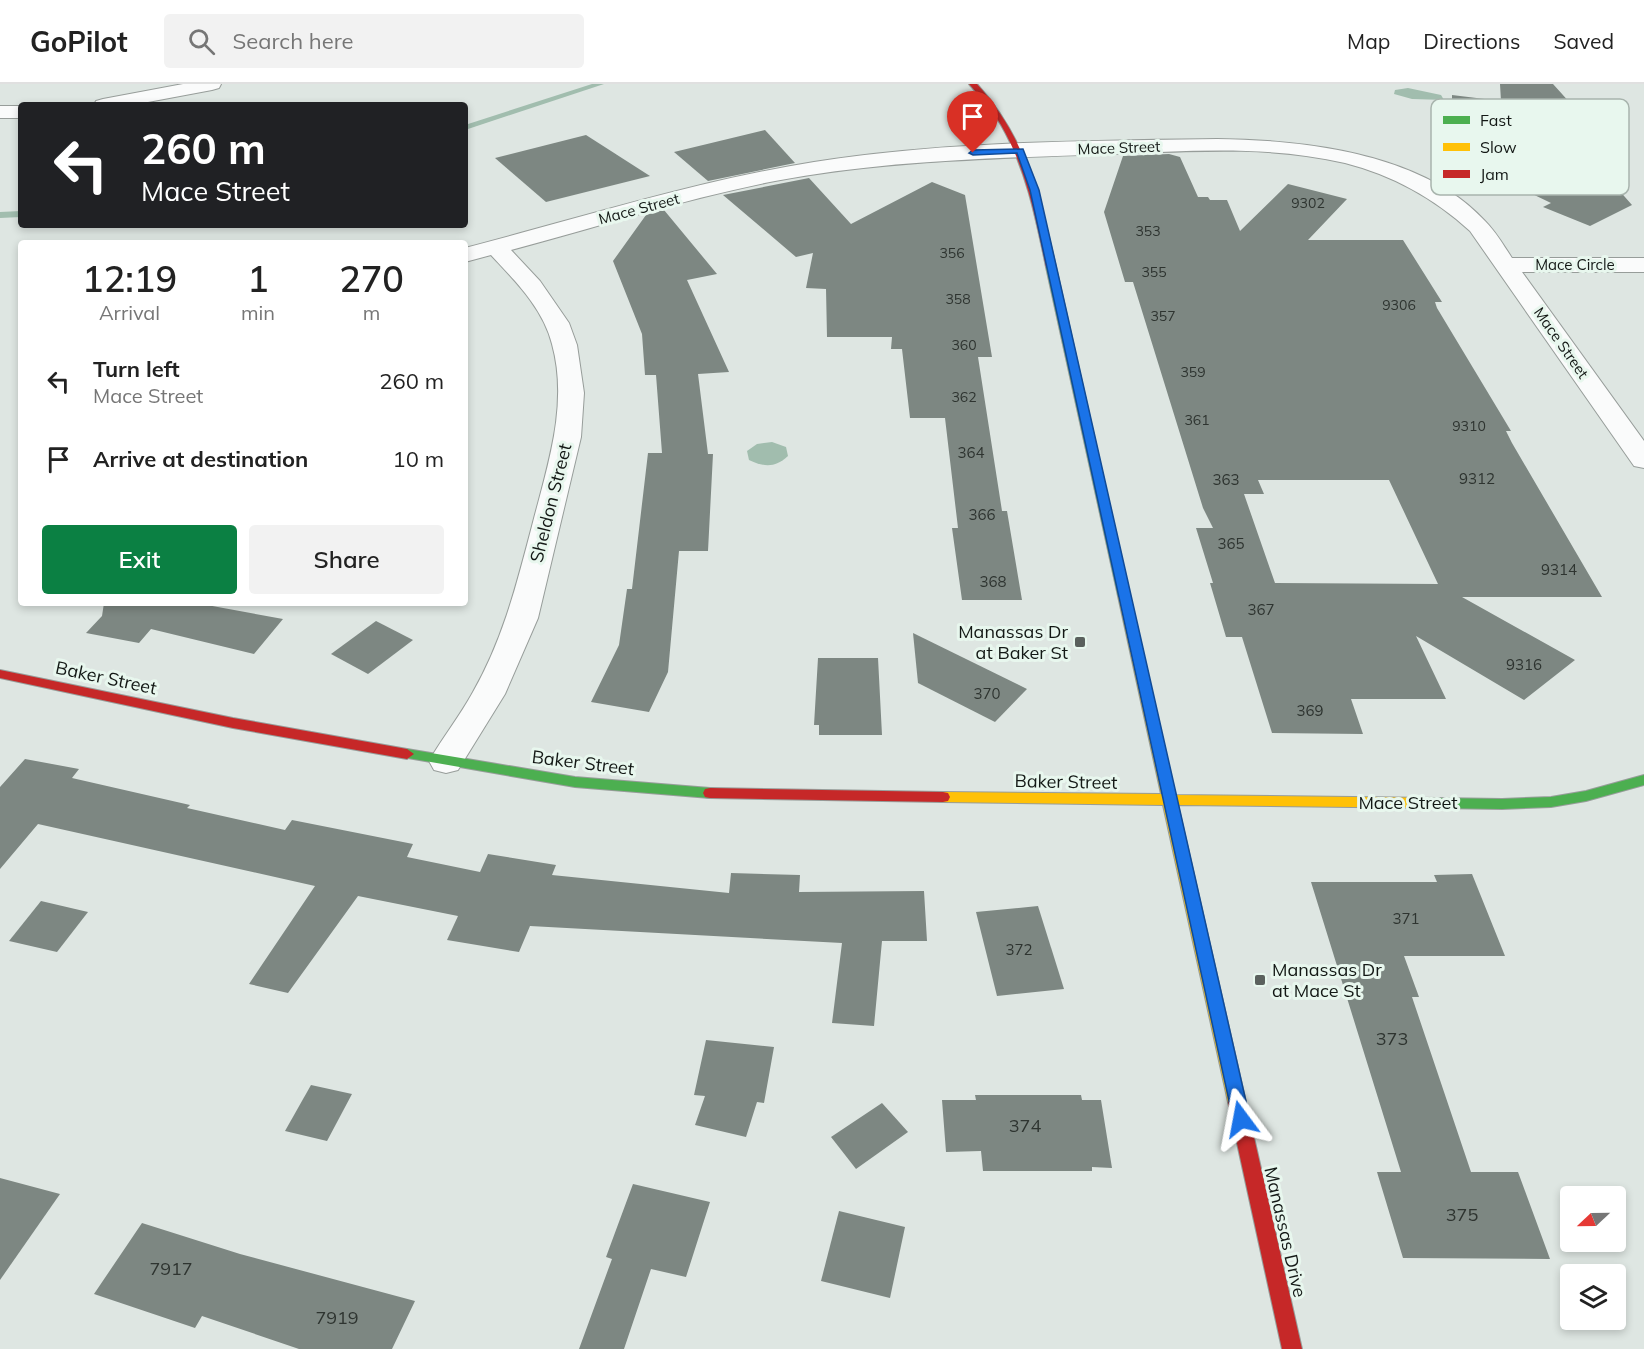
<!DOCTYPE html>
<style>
body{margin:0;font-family:Mulish,sans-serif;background:#f2f2f2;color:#222;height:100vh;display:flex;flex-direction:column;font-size:22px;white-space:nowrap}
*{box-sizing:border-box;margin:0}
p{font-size:20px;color:#767676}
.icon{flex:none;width:33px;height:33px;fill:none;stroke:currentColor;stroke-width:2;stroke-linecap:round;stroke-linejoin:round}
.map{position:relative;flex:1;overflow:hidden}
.panel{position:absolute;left:18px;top:156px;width:450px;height:366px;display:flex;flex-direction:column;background:#fff;border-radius:6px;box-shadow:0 3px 9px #0003}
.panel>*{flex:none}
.guide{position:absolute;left:18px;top:18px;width:450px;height:126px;border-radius:6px;box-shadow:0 3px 9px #0003;background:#202124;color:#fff;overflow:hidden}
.needle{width:39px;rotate:248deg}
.buttons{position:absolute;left:1560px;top:1102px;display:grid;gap:12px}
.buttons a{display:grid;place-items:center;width:66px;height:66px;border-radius:6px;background:#fff;box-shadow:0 3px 9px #0003;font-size:30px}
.pin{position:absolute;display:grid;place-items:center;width:51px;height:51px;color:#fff;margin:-62px -26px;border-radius:50% 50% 50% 0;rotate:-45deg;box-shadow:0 0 6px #0007}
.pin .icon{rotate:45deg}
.me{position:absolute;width:66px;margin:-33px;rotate:347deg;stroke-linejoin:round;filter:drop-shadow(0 0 4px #0008)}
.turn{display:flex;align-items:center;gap:21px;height:126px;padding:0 24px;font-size:27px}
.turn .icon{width:78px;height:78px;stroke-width:2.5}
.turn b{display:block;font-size:42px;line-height:51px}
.eta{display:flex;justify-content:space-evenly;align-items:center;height:102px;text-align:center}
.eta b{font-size:36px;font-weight:600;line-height:42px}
.cta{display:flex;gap:12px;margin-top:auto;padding:12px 24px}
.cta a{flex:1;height:69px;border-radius:6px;background:#0b8043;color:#fff;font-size:24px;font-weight:600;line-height:69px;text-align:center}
.cta a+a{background:#f2f2f2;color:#222}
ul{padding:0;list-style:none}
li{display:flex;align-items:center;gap:18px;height:78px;padding:0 24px}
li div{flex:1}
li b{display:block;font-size:22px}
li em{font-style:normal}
header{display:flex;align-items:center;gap:36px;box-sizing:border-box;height:84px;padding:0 30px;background:#fff;border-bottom:2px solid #e0e0e0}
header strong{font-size:28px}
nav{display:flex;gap:33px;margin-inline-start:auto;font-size:21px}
.search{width:420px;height:54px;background:#f2f2f2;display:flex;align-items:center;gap:15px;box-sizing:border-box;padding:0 21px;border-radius:6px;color:#767676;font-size:22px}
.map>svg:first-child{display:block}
</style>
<header>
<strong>GoPilot</strong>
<div class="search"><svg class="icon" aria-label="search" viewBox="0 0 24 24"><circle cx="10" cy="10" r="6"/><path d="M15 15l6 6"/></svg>Search here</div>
<nav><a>Map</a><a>Directions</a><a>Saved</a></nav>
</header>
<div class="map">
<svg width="1644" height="1265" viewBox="0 0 1644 1265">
<rect width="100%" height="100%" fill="#dee6e2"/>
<!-- water -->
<g fill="#a1bdae">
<path d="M 1408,4 L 1441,11 L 1444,16 L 1412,15 L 1394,10 L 1395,6 Z"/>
<path d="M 772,358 L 786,363 L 788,372 C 775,384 764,383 749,376 L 747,367 L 757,360 Z"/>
</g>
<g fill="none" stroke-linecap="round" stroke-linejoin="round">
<!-- stream -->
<g fill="#a1bdae" fill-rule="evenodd">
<path d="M 592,0 L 604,0 L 465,46 L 465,41 Z"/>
<path d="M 21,127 L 21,133 L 0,134 L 0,128 Z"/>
</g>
</g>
<!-- building -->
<g fill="#7d8782" fill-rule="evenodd">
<path d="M 1500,0 L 1553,0 L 1609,62 L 1580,62 L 1632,121 L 1590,142 L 1543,123 L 1551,119 L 1452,71 L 1452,11 L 1501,17 Z"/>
<path d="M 765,46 L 795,79 L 708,97 L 674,68 Z"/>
<path d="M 586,51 L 650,92 L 546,118 L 495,74 Z"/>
<path d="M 1169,70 L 1180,73 L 1198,113 L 1208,113 L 1210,116 L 1227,116 L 1240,147 L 1288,100 L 1347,115 L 1308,156 L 1403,156 L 1442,218 L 1435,218 L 1437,224 L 1511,347 L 1506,347 L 1512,359 L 1602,513 L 1462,513 L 1575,576 L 1524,616 L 1416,552 L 1446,615 L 1351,615 L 1363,650 L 1272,649 L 1242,553 L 1226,553 L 1210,499 L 1213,499 L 1196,444 L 1213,444 L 1203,424 L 1133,198 L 1125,198 L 1104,128 L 1123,72 ZM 1258,396 L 1389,396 L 1438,500 L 1275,499 L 1244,410 L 1264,410 Z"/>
<path d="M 809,94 L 851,140 L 932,98 L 965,111 L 992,273 L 978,273 L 1002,427 L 1007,427 L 1022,516 L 962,516 L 952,444 L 958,444 L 945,334 L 910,334 L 902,265 L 891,265 L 892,253 L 827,253 L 826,205 L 806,204 L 813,169 L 796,173 L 723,111 Z"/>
<path d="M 664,126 L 717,190 L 687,196 L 729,288 L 698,290 L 708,370 L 713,370 L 708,467 L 679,467 L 668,588 L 649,628 L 591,618 L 619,561 L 627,505 L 632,505 L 648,369 L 662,369 L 656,291 L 645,291 L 642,250 L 613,177 L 646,131 Z"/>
<path d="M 104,519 L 196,519 L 283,535 L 254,570 L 151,545 L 139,559 L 86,549 L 102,532 Z"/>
<path d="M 376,537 L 413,556 L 368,590 L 331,570 Z"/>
<path d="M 913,549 L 1027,605 L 995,638 L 918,599 Z"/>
<path d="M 818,574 L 878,574 L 882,651 L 819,651 L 819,641 L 814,641 Z"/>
<path d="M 25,675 L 79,685 L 72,694 L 190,721 L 187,724 L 285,746 L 292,736 L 413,760 L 407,773 L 480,788 L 488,770 L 556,781 L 552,791 L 729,809 L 731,789 L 800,791 L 799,808 L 924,807 L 927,857 L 882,857 L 874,942 L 832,939 L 842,859 L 530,842 L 519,868 L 447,856 L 458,832 L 358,812 L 288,909 L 249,900 L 315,802 L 38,740 L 0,785 L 0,703 Z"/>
<path d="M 1472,790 L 1505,872 L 1404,872 L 1419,913 L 1412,913 L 1471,1088 L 1518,1088 L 1550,1175 L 1403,1174 L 1377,1088 L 1401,1088 L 1311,798 L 1437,798 L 1434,791 Z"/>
<path d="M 41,817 L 88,828 L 57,868 L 9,857 Z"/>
<path d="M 1038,822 L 1064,905 L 997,912 L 976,828 Z"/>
<path d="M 706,956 L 774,963 L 764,1019 L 757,1018 L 746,1053 L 695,1041 L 705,1012 L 694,1011 Z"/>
<path d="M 311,1001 L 352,1010 L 327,1057 L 285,1047 Z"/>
<path d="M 975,1011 L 1081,1011 L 1082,1016 L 1101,1016 L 1112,1084 L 1092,1083 L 1092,1087 L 983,1087 L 981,1067 L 946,1068 L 942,1016 L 976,1016 Z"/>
<path d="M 882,1019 L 908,1048 L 856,1085 L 831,1053 Z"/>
<path d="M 0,1094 L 60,1110 L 0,1196 Z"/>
<path d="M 633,1100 L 710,1118 L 686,1193 L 651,1185 L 624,1265 L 579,1265 L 612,1175 L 606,1173 Z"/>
<path d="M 839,1127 L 905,1143 L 890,1214 L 821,1197 Z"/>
<path d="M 142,1139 L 240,1170 L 415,1217 L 392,1265 L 299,1265 L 202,1232 L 195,1244 L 94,1210 Z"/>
</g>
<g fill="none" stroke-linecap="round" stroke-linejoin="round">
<defs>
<g id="street">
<path d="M 183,0 L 221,0 L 219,4 L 212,6 L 132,21 L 94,21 L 96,17 L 103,15 Z"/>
<rect x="0" y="22" width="21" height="12"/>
<path d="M 1217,55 C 1304,56 1423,69 1485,137 C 1496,148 1504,162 1512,174 L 1644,174 L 1644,188 L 1522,188 L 1644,357 L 1644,384 L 1634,382 L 1470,147 C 1434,114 1392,91 1345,79 C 1269,61 1189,67 1112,70 C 999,74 886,76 775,97 C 688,114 597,143 511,166 L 540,197 L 569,239 L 577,261 L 584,309 L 581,353 L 538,534 L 505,610 L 458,686 L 446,689 L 434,686 L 429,677 C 443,653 460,632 473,608 C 503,556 517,499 532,442 C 547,383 569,321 552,260 C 543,224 515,197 491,171 L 465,178 L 465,164 C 580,134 696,97 814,78 C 946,57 1084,57 1217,55 Z"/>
</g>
<g id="fast">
<path d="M 1051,180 L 1056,183 L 1130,512 L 1124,516 L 1118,512 L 1046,183 Z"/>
<path d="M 407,665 L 575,693 L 710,704 L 715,705 L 717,709 L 715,713 L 710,714 L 575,703 L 402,673 L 400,670 L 402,667 Z"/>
<path d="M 1644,691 L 1644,701 L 1586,717 L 1551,723 L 1502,725 L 1436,724 L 1431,723 L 1429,719 L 1431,715 L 1436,714 L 1502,715 L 1551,713 L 1586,707 Z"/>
</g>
<path id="slow" d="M 1124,508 L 1130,512 L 1175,711 L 1436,714 L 1441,715 L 1443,719 L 1441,723 L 1436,724 L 1178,721 L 1246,1018 L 1243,1023 L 1237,1026 L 1231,1023 L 1228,1018 L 1163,721 L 943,718 L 938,717 L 936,713 L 938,709 L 943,708 L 1161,710 L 1118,512 Z"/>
<g id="jam">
<path d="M 969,0 L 977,0 C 1026,54 1040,114 1056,183 L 1054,185 L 1046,183 C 1036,135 1026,84 1001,41 C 992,25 980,13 969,0 Z"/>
<path d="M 0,586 L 233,634 L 407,665 L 414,670 L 407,675 L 233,644 L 0,594 Z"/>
<path d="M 710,704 L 943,708 L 948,709 L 950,713 L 948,717 L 943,718 L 710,714 L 705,713 L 703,709 L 705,705 Z"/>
<path d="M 1237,1010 L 1243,1013 L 1246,1018 L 1302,1265 L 1282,1265 L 1228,1018 L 1231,1013 Z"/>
</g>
</defs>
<!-- street casing -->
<use href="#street" stroke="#979d9a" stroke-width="2"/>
<!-- fast casing -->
<use href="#fast" stroke="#979d9a" stroke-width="2"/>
<!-- slow casing -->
<use href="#slow" stroke="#979d9a" stroke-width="2"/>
<!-- jam casing -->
<use href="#jam" stroke="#979d9a" stroke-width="2"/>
<!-- street -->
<use href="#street" fill="#fafbfb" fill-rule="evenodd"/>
<!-- fast -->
<use href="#fast" fill="#4caf50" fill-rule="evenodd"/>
<!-- slow -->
<use href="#slow" fill="#ffc107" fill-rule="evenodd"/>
<!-- jam -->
<use href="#jam" fill="#c62828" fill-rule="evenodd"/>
</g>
<!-- route -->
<path fill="#1a73e8" stroke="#114b97" stroke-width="1.5" d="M 1023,65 L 1039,106 L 1250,1035 L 1247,1040 L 1241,1042 L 1235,1040 L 1233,1035 L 1030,106 L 1017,69 L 973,71 L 969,69 L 973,66 Z"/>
<!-- markers -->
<g fill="#5a605d" stroke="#e8f7ee" stroke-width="2">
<rect x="1074" y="552" width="12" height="12" rx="3"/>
<rect x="1254" y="890" width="12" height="12" rx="3"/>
</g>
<g text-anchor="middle" stroke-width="6" stroke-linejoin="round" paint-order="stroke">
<!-- far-number labels -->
<g font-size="14" fill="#2e3430">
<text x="1308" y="124">9302</text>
<text x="1148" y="152">353</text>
<text x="952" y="174">356</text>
<text x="1154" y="193">355</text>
<text x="958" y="220">358</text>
<text x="1399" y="226">9306</text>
<text x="1163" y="237">357</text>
<text x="964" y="266">360</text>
<text x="1193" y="293">359</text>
<text x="964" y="318">362</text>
<text x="1197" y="341">361</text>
<text x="1469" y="347">9310</text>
</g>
<!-- far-street labels -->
<g font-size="15" fill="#131815" stroke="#e8f7ee">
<text transform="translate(1119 64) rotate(-2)" y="5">Mace Street</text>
<text transform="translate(639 125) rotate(-15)" y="5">Mace Street</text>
<text x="1575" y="186">Mace Circle</text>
<text transform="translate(1561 259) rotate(55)" y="5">Mace Street</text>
</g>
<!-- number labels -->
<g font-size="15" fill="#2e3430">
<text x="971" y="374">364</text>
<text x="1477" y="400">9312</text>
<text x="1226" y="401">363</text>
<text x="982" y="436">366</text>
<text x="1231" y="465">365</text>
<text x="1559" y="491">9314</text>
<text x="993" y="503">368</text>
<text x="1261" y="531">367</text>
<text x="1524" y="586">9316</text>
<text x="987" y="615">370</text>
<text x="1310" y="632">369</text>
<text x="1406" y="840">371</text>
<text x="1019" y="871">372</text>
</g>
<!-- street labels -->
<g font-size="18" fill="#131815" stroke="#e8f7ee">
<text transform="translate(551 419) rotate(-76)" y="6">Sheldon Street</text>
<text transform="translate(106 594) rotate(12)" y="6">Baker Street</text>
<text transform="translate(583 679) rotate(7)" y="6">Baker Street</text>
<text transform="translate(1066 698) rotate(1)" y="6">Baker Street</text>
<text x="1408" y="725">Mace Street</text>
<text transform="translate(1285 1148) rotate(77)" y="6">Manassas Drive</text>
</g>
<!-- poi labels -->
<g font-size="18" fill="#131815" stroke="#e8f7ee" text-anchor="end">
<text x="1068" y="554">Manassas Dr<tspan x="1068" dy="21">at Baker St</tspan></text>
<text x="1272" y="892" text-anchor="start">Manassas Dr<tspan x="1272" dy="21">at Mace St</tspan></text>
</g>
<!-- near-number labels -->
<g font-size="18" fill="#2e3430">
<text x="1392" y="961">373</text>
<text x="1025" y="1048">374</text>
<text x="1462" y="1137">375</text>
<text x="171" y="1191">7917</text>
<text x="337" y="1240">7919</text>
</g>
</g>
<!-- legend -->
<rect x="1431" y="15" width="198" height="96" rx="9" fill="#e8f7ee" stroke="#a8b4ad" stroke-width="1.5"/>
<rect x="1443" y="32" width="27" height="8" fill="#4caf50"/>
<rect x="1443" y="59" width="27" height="8" fill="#ffc107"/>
<rect x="1443" y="86" width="27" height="8" fill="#c62828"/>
<g font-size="16" fill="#131815">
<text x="1480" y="42">Fast</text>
<text x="1480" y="69">Slow</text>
<text x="1480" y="96">Jam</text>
</g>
</svg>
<div class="buttons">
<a><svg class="needle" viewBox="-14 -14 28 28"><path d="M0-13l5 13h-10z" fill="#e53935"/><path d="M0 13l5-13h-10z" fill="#767676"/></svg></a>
<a><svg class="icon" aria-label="layers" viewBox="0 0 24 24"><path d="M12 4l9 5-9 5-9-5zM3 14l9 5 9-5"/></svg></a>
</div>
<div class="pin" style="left:973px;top:69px;background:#d93025"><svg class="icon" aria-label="arrive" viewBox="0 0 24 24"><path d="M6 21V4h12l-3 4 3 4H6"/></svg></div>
<svg class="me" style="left:1241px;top:1035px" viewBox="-20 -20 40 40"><path d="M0-17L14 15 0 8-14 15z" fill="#1a73e8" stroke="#fff" stroke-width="4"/></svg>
<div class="guide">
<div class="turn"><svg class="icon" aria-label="left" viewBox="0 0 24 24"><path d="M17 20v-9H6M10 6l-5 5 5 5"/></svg><div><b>260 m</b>Mace Street</div></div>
</div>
<section class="panel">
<div class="eta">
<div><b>12:19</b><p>Arrival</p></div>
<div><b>1</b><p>min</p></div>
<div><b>270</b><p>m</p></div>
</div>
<ul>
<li><svg class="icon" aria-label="left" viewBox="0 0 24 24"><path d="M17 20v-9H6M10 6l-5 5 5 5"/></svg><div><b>Turn left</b><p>Mace Street</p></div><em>260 m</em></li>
<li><svg class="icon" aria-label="arrive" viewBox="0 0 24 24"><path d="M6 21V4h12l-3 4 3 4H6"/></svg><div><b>Arrive at destination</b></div><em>10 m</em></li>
</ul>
<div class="cta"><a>Exit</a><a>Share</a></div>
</section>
</div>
